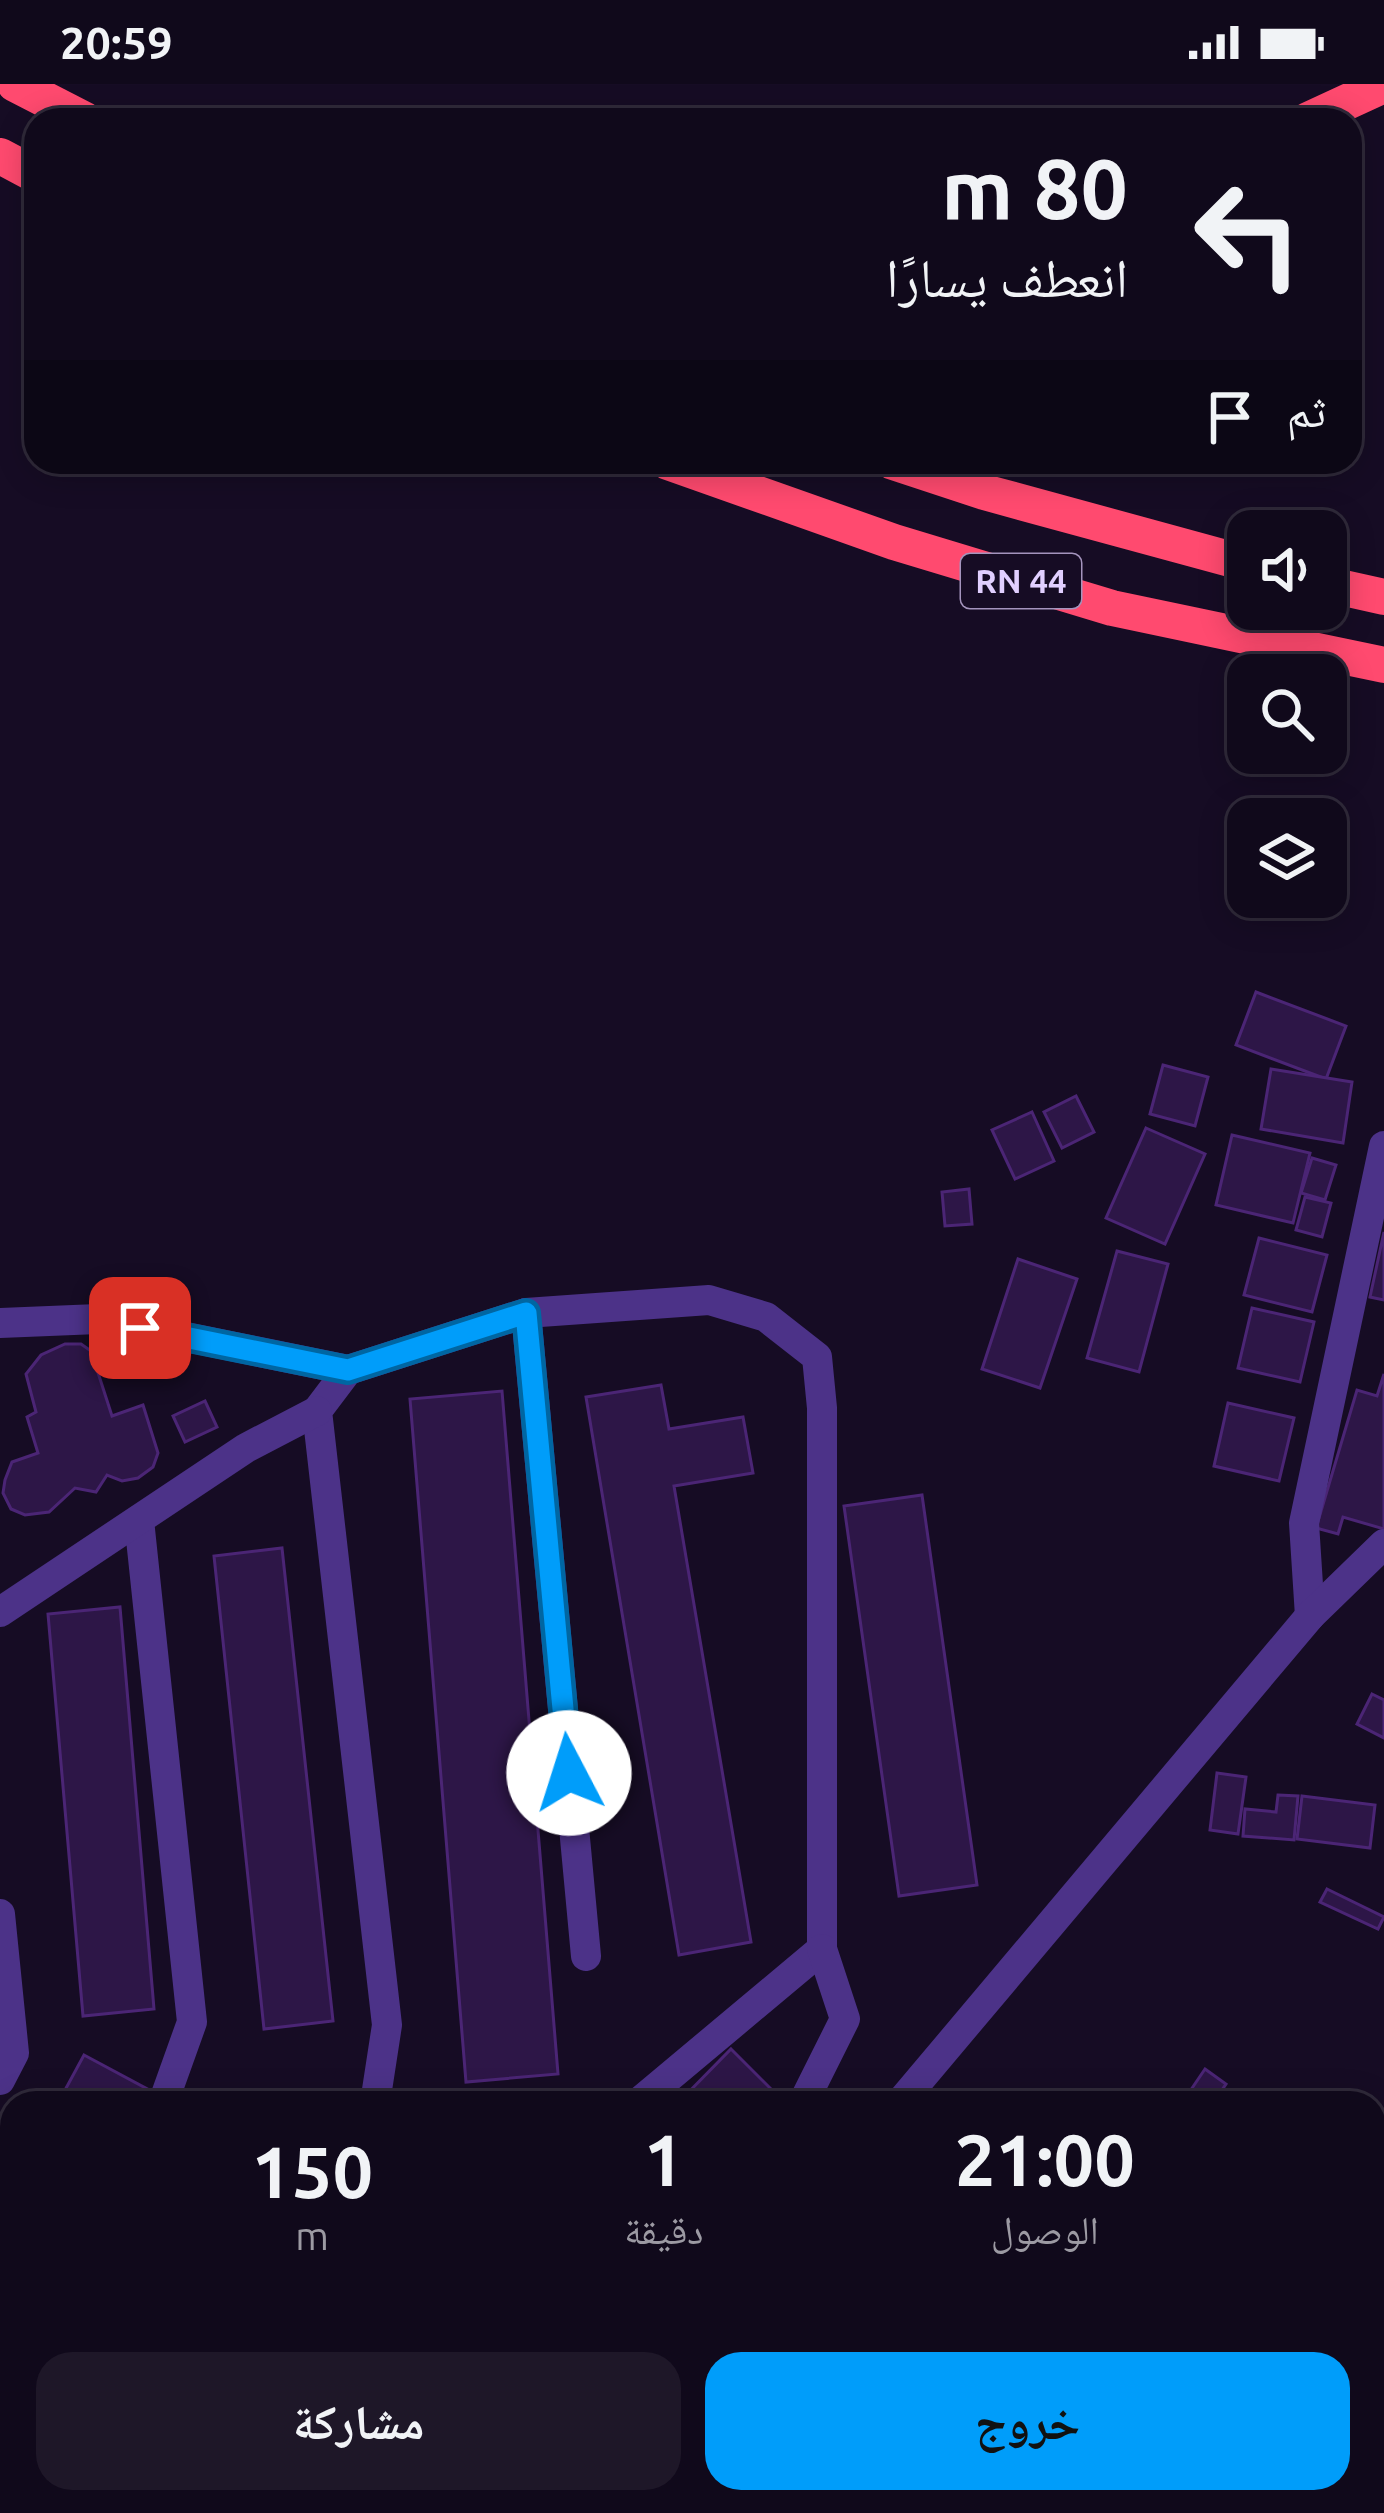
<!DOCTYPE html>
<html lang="ar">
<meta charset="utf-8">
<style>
body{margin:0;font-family:Ubuntu,"Noto Naskh Arabic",sans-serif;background:#1e1728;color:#f1f3f6;direction:rtl;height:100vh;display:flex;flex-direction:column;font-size:45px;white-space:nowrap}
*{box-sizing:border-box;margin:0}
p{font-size:39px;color:#9c9aa3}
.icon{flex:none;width:66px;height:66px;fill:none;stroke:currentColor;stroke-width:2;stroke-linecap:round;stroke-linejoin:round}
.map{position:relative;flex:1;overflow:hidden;direction:ltr}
.drawer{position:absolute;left:0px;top:2007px;width:1386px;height:423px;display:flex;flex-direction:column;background:#10091b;border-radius:36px 36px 0 0;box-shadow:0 6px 30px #0003,0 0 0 3px #302a3a;direction:rtl}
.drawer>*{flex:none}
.banner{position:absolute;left:24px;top:24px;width:1338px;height:366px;border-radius:36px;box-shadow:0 6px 30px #0003,0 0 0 3px #302a3a;direction:rtl;background:#10091b;color:#f1f3f6;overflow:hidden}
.controls{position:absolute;left:1227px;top:426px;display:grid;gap:24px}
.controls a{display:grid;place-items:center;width:120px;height:120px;border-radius:24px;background:#10091b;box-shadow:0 6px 30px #0003,0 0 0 3px #302a3a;font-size:60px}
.pin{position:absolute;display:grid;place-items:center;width:102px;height:102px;color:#fff;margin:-51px;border-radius:24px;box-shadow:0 6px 18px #0006}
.me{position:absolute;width:132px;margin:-66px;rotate:355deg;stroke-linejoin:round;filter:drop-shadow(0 0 9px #0008)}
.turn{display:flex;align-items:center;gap:42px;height:252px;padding:0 36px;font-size:54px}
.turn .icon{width:156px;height:156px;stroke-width:2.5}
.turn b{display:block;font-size:84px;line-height:102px}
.then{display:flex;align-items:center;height:114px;padding:0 36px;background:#0003;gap:24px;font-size:45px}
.eta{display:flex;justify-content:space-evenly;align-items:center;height:204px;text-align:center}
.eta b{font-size:72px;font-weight:700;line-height:84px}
.action{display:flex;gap:24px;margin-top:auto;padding:24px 36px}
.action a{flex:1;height:138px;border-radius:36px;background:#009dfa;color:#111;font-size:48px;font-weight:700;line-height:138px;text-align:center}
.action a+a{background:#1e1728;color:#f1f3f6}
.status{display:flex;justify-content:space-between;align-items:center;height:84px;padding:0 60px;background:#10091b;direction:ltr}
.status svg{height:33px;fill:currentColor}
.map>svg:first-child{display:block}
</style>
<div class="status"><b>20:59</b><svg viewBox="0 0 49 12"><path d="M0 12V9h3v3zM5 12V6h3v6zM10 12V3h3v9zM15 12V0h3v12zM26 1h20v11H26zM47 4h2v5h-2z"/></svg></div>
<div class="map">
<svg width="1384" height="2429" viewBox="0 0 1384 2429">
<rect width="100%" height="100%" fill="#160c24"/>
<!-- building -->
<g fill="#2d1647" stroke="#4b2575" stroke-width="3">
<path d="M 1256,908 L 1346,942 L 1326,995 L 1236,961 Z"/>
<path d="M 1163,981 L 1208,993 L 1195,1042 L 1150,1030 Z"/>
<path d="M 1271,985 L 1352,998 L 1343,1059 L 1261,1045 Z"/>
<path d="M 1076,1012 L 1094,1048 L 1062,1064 L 1044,1028 Z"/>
<path d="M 1032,1028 L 1054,1077 L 1015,1095 L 992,1046 Z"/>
<path d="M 1146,1044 L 1205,1070 L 1165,1160 L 1106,1134 Z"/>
<path d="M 1232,1051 L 1310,1069 L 1293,1139 L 1216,1121 Z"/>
<path d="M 1312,1074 L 1336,1081 L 1325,1116 L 1301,1109 Z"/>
<path d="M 969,1105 L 972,1140 L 945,1142 L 942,1108 Z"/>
<path d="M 1305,1113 L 1331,1119 L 1322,1153 L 1296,1146 Z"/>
<path d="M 1384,1148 L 1384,1216 L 1370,1213 Z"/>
<path d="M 1259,1154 L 1327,1171 L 1312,1228 L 1244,1211 Z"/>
<path d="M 1117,1167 L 1168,1180 L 1139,1288 L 1087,1274 Z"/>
<path d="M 1018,1175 L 1077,1195 L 1040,1304 L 982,1285 Z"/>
<path d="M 1252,1224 L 1314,1238 L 1300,1298 L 1238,1284 Z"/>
<path d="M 65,1260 L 81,1260 L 91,1267 L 112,1332 L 143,1321 L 158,1369 L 153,1383 L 138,1394 L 122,1397 L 107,1391 L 96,1408 L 75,1404 L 49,1428 L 25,1431 L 11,1425 L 3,1409 L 5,1396 L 12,1378 L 38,1369 L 27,1333 L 36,1328 L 26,1290 L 41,1271 Z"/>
<path d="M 1384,1290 L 1384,1445 L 1343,1433 L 1338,1450 L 1316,1444 L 1357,1306 L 1377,1312 Z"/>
<path d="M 661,1301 L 669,1345 L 743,1333 L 753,1389 L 674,1402 L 751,1858 L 679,1871 L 586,1313 Z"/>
<path d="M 502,1307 L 558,1990 L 466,1998 L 410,1315 Z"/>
<path d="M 205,1317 L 217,1343 L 185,1358 L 173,1332 Z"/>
<path d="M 1228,1319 L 1294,1334 L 1279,1397 L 1214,1382 Z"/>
<path d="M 922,1411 L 977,1801 L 899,1812 L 844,1422 Z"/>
<path d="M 282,1464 L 333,1937 L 264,1945 L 214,1472 Z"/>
<path d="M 120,1523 L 154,1925 L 83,1932 L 48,1530 Z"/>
<path d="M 1372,1610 L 1384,1616 L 1384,1654 L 1357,1640 Z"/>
<path d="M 1217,1689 L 1246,1693 L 1238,1750 L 1210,1746 Z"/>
<path d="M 1278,1711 L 1298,1712 L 1294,1756 L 1243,1752 L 1245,1725 L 1276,1728 Z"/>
<path d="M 1302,1712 L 1375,1721 L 1370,1764 L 1297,1755 Z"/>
<path d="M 1327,1805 L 1384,1833 L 1378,1845 L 1320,1818 Z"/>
<path d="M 731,1965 L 779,2013 L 773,2019 L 678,2019 Z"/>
<path d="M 84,1971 L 151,2007 L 145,2019 L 58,2019 Z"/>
<path d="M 1205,1985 L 1226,2000 L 1213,2019 L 1182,2019 Z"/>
<path d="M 12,2105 L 12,2267 L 0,2290 L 0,2128 Z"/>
<path d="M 1374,2351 L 1384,2368 L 1384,2401 L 1374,2407 Z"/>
<path d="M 281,2418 L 376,2418 L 365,2429 L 270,2429 Z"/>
<path d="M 1185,2418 L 1234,2418 L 1237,2429 L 1174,2429 L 1172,2421 Z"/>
</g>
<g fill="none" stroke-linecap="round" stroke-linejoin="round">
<!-- street -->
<g stroke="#4c3288" stroke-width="30">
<path d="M 526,1229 L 586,1872"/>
<path d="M 0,1239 L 98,1235 L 348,1286 L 526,1229 L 709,1216 L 766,1233 L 817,1273 L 822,1324 L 822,1865 L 638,2019"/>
<path d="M 348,1286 L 317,1327 L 387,1941 L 375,2019"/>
<path d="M 139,1436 L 192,1938 L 163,2019"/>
<path d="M 0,1528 L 246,1364 L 317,1327"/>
<path d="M 1310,1532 L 1304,1439 L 1384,1062"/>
<path d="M 0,1830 L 14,1969 L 0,1996"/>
<path d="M 803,2019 L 845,1935 L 822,1865"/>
<path d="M 900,2019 L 1310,1532 L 1384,1460"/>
<path d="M 138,2429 L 146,2418"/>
<path d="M 215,2429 L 225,2418"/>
<path d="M 503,2429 L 515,2418"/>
</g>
<!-- highway -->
<g stroke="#ff4a6f" stroke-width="36">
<path d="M 15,0 L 85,36"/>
<path d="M 1308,36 L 1384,1"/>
<path d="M 0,72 L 36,91"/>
<path d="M 668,378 L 894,458 L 1112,524 L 1384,581"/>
<path d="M 893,378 L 984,408 L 1248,480"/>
<path d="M 1326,500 L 1384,513"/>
</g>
</g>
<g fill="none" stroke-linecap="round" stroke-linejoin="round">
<defs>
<path id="route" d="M 140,1244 L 348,1286 L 526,1229 L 569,1689"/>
</defs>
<!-- route casing -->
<use href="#route" stroke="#0066a2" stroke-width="30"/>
<!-- route -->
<use href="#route" stroke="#009dfa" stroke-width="21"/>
</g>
<g text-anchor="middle" stroke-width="9" stroke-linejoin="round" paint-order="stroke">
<!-- shield labels -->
<rect fill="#160c24" stroke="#a494bd" stroke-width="3" x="961" y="470" width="120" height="54" rx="9"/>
<g font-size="33" font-weight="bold" fill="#e1cfff">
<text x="1021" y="509">RN 44</text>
</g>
</g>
</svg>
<div class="controls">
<a><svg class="icon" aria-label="sound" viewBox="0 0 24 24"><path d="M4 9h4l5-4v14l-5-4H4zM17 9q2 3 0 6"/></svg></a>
<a><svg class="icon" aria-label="search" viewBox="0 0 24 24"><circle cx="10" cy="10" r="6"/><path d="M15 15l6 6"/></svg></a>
<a><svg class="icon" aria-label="layers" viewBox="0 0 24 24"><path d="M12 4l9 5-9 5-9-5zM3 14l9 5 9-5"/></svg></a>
</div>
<div class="pin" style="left:140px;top:1244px;background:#d93025"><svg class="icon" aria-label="arrive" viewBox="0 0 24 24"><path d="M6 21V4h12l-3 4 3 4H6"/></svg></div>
<svg class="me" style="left:569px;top:1689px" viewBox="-20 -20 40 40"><circle r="19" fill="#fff"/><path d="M0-13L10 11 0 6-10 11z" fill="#009dfa"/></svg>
<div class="banner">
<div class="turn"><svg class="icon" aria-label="left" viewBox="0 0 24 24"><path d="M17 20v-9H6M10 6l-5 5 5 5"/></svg><div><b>80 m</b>انعطف يسارًا</div></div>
<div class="then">ثم<svg class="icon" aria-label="arrive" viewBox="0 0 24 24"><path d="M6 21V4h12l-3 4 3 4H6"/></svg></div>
</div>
<section class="drawer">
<div class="eta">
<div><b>21:00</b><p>الوصول</p></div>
<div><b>1</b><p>دقيقة</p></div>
<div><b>150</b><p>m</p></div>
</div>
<div class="action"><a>خروج</a><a>مشاركة</a></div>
</section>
</div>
